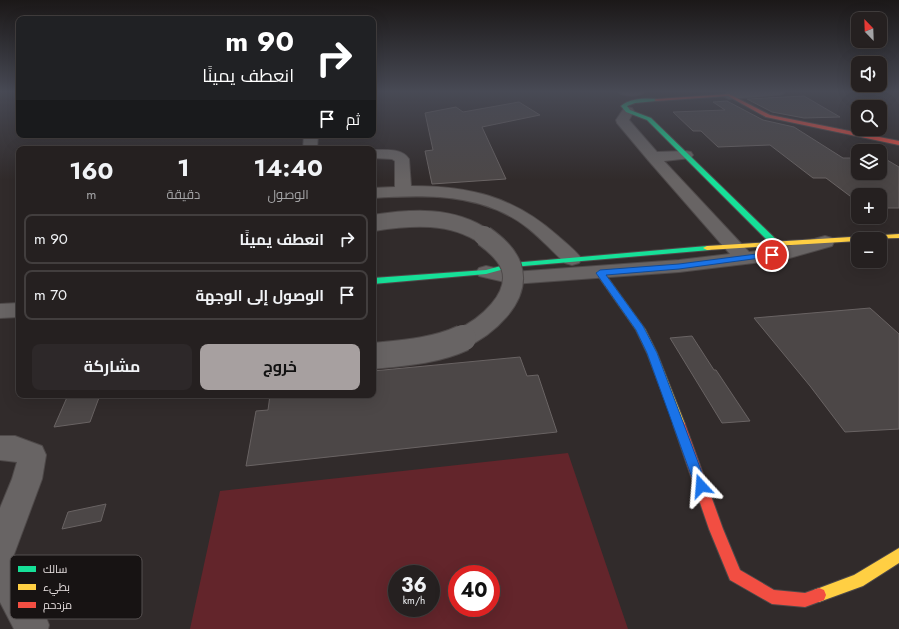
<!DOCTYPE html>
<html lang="ar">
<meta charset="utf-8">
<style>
body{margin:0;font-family:Jost,Cairo,sans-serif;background:#2d2829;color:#f1f3f6;direction:rtl;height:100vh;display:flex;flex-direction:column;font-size:15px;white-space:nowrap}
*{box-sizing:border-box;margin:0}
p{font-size:13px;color:#a3a3a5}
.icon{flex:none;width:22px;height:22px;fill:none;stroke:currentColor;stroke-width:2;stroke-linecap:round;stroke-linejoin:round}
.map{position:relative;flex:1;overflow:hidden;direction:ltr}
.side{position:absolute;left:16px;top:146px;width:360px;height:252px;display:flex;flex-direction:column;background:#252020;border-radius:8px;box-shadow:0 4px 16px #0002,0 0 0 1px #423e3e;direction:rtl}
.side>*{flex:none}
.hud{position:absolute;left:16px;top:16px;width:360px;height:122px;border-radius:8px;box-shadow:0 4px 16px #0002,0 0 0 1px #423e3e;direction:rtl;background:#202124;color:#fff;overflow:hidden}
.needle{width:26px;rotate:337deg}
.fabs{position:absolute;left:851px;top:12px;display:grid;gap:8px}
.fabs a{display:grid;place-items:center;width:36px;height:36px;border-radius:8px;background:#252020;box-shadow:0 4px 16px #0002,0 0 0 1px #423e3e;font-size:20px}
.speed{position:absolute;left:388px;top:565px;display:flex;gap:8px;font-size:20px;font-weight:700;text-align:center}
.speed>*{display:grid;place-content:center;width:52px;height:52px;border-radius:50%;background:#252020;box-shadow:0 4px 16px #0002,0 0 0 1px #423e3e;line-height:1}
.speed small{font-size:10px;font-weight:400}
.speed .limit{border:6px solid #d22;background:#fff;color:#111}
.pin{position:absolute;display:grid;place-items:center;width:34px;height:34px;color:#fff;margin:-17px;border:2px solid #fff;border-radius:50%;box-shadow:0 1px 4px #0007}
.me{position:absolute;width:44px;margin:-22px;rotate:341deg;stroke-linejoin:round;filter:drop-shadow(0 0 3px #0008)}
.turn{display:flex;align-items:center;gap:14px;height:84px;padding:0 16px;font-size:18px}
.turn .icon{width:52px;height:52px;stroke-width:2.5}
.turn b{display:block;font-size:28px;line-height:34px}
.then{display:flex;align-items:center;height:38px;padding:0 16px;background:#0003;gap:8px;font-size:15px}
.eta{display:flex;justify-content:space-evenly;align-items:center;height:68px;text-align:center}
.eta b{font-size:24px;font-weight:700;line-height:28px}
.button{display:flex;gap:8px;margin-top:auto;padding:8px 16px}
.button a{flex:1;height:46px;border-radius:8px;background:#a7a0a0;color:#111;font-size:16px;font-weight:700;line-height:46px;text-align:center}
.button a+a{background:#2d2829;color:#f1f3f6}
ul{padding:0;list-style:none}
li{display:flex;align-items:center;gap:12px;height:50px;margin:0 8px 6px;padding:0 8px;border:2px solid #423e3e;border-radius:8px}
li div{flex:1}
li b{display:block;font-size:15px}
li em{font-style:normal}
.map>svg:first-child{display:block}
</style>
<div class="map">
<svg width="899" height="629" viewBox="0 0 899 629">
<rect width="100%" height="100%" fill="#312b2b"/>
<!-- green -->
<path fill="#63252b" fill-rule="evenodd" d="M 568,453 L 628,629 L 190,629 L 220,491 ZM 397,574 L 431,574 L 431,608 L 397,608 ZM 457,574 L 491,574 L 491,608 L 457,608 Z"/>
<!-- building -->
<g fill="#4c4747" stroke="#696363">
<path d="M 804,96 L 840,117 L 804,118 L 772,112 L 747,99 Z"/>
<path d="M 727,101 L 763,120 L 794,127 L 843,158 L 858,158 L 858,173 L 880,173 L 880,157 L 882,157 L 899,167 L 899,208 L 880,208 L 880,195 L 858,195 L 858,202 L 826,178 L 813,178 L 770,145 L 718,147 L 701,131 L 693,131 L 673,112 L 725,110 L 713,102 Z"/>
<path d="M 519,102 L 540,115 L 482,127 L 506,179 L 432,184 L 425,151 L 433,150 L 425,113 L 456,107 L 463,112 Z"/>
<path d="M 870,308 L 899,334 L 899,429 L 845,432 L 810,386 L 754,318 Z"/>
<path d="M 692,336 L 714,370 L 716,370 L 750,421 L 722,423 L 670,338 Z"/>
<path d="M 520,357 L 527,376 L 538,375 L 557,432 L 246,466 L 256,411 L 268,410 L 270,395 L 373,395 L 373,371 Z"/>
<path d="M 68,395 L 100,395 L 90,422 L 54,427 Z"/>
<path d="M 106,504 L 101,521 L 62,529 L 68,512 Z"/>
</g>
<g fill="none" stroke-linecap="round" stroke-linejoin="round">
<defs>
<g id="street">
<path d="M 619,92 L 644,92 L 642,94 C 635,96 628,96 621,94 Z"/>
<path d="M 728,92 L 785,92 L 783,94 L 779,95 L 729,99 L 725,97 L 723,95 Z"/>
<path d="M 628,107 L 632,108 L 634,111 L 629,120 L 657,152 L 686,151 L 691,152 L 693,155 L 691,158 L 664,161 L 749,252 L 785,247 L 825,236 L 832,238 L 834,242 L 832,246 L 786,259 L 679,272 L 513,284 L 479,276 L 476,272 L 479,268 L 486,266 L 513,272 L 679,260 L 730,254 L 648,160 L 617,123 L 616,120 L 624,108 Z"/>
<path d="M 304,135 L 318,135 L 317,149 L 303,149 Z"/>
<path d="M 373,150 C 385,150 402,148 409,159 L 411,186 C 469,186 513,196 558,236 C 566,243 575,250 582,259 L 579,263 L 572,265 L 565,263 C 550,249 535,232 518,221 C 474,193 422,195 373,198 L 373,188 L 395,187 L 395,161 L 392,159 L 373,158 Z"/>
<path d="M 19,303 L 19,317 L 0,318 L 0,304 Z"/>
<path d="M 0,436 L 15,436 L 42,446 L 46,455 L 42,479 L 13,557 L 44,612 L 49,625 L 48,629 L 14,629 L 0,602 L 0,508 L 12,479 L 17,462 L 0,460 Z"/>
</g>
<g id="fast">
<path d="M 658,99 L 658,101 L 656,101 L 635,103 L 627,106 L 630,110 L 651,118 L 785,248 L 786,250 L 785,252 L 779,252 L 647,120 L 626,112 L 621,106 C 630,98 647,98 658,99 Z"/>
<path d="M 707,246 L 711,248 L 710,250 L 512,267 L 486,274 L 373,284 L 373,278 L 486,270 L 512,263 Z"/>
</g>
<g id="slow">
<path d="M 899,234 L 899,238 L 858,239 L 858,241 L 707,250 L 703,248 L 707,246 Z"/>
<path d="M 600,270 L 603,271 L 645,329 L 657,353 L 685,424 L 683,427 L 679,429 L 675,427 L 647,353 L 636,330 L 596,273 Z"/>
<path d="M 899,548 L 899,563 L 863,586 L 819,602 L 814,600 L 812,595 L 814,590 L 854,575 Z"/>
</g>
<g id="jam">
<path d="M 729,94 L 770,115 L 899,141 L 899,145 L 766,117 L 728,96 L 656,101 L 654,100 L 656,99 Z"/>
<path d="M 679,419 L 683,421 L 685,424 L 723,529 L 740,570 L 774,590 L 805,593 L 819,588 L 824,590 L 826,595 L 824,600 L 805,607 L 772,604 L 730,580 L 709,529 L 673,424 L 675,421 Z"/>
</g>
</defs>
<!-- street casing -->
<use href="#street" stroke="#4e4949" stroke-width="2"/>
<!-- fast casing -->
<use href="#fast" stroke="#4e4949" stroke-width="2"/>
<!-- slow casing -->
<use href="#slow" stroke="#4e4949" stroke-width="2"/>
<!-- jam casing -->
<use href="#jam" stroke="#4e4949" stroke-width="2"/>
<!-- street -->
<use href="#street" fill="#686464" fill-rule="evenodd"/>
<!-- fast -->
<use href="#fast" fill="#16e098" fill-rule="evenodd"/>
<!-- slow -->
<use href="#slow" fill="#ffcf43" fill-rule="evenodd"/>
<!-- jam -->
<use href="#jam" fill="#f24e42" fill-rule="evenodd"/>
<defs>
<path id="street-bridge-far2" d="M 373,223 C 411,217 452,214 485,237"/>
<path id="street-bridge-far1" d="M 460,339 C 485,328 522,298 511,266 C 506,253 495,244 484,236"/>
<path id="street-bridge" d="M 373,356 C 403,353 435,351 463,338"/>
</defs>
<!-- street-bridge-far2 casing -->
<use href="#street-bridge-far2" stroke="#4e4949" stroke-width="18" stroke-linecap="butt"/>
<!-- street-bridge-far1 casing -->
<use href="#street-bridge-far1" stroke="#4e4949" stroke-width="22" stroke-linecap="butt"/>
<!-- street-bridge casing -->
<use href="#street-bridge" stroke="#4e4949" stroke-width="28" stroke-linecap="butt"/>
<!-- street-bridge-far2 -->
<use href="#street-bridge-far2" stroke="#686464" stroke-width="16"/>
<!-- street-bridge-far1 -->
<use href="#street-bridge-far1" stroke="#686464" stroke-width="20"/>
<!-- street-bridge -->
<use href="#street-bridge" stroke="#686464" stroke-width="26"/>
</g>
<!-- sky -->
<linearGradient id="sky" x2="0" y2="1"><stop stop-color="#1b1818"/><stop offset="0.51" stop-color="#484a55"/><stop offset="1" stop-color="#484a55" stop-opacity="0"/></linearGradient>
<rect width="899" height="180" fill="url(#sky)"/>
<!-- route -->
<path fill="#1a73e8" stroke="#114b97" d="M 772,252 L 776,255 L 775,256 L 679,269 L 606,275 L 643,326 L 657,353 L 707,486 L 706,490 L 701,492 L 697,490 L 695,486 L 647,353 L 636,330 L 596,273 L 600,270 L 679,264 Z"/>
<!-- legend -->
<rect x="10" y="555" width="132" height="64" rx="6" fill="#171313" stroke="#555050" stroke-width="1"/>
<rect x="18" y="566" width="18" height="6" fill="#16e098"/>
<rect x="18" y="584" width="18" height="6" fill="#ffcf43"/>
<rect x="18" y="602" width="18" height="6" fill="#f24e42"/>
<g font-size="11" fill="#e6dfdf">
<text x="43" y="573">سالك</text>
<text x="43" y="591">بطيء</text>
<text x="43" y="609">مزدحم</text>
</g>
</svg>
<div class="fabs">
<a><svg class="needle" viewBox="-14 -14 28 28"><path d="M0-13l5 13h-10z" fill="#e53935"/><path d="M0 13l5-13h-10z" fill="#a3a3a5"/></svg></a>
<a><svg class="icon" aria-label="sound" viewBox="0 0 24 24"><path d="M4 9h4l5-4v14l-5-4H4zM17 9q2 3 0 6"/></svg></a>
<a><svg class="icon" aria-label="search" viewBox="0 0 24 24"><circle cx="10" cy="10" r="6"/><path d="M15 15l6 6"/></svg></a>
<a><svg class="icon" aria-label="layers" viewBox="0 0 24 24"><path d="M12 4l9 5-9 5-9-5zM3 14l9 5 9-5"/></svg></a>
<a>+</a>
<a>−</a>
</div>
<div class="speed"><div>36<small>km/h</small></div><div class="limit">40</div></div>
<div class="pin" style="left:772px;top:255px;background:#d93025"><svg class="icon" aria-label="arrive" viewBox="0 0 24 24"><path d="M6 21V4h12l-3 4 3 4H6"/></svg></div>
<svg class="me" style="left:701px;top:486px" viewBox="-20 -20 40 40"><path d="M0-17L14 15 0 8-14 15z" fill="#1a73e8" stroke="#fff" stroke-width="4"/></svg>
<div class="hud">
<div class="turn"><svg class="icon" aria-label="right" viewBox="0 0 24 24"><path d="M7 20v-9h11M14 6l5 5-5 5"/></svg><div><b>90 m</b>انعطف يمينًا</div></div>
<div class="then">ثم<svg class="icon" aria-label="arrive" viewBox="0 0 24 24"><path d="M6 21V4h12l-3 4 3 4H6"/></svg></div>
</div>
<section class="side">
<div class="eta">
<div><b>14:40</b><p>الوصول</p></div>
<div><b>1</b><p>دقيقة</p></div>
<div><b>160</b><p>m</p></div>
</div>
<ul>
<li><svg class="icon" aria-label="right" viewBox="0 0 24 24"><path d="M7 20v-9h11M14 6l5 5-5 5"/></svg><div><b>انعطف يمينًا</b></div><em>90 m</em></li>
<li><svg class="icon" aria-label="arrive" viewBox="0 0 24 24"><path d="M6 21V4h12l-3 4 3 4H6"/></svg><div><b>الوصول إلى الوجهة</b></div><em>70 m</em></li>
</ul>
<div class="button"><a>خروج</a><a>مشاركة</a></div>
</section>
</div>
